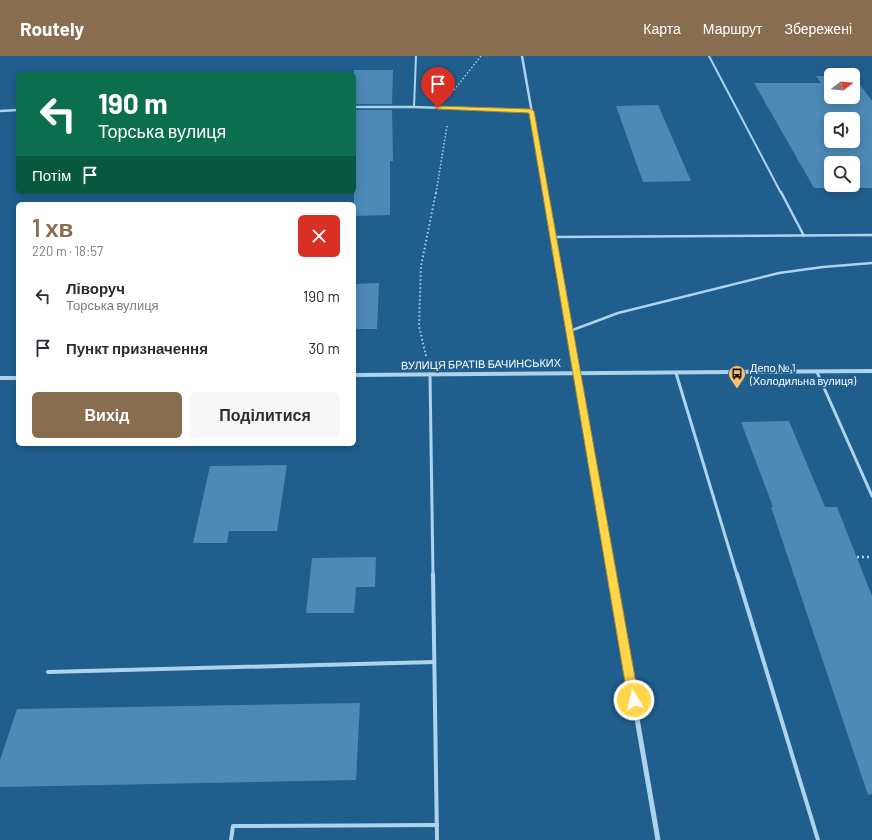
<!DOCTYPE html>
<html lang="uk">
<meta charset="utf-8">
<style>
body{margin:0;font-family:Barlow,sans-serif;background:#f7f7f7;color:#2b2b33;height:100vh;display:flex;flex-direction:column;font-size:15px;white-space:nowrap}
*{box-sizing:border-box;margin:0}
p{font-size:13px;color:#7c7c81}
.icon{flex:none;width:22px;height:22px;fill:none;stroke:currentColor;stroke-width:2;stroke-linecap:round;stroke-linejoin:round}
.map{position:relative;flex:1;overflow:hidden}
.panel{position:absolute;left:16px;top:146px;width:340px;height:244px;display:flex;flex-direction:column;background:#fff;border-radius:6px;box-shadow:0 2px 10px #0003}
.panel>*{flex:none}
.top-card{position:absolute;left:16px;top:16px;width:340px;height:122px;border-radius:6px;box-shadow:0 2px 10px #0003;background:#0b6e4f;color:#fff;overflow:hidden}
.needle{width:26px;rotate:74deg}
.fabs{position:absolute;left:824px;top:12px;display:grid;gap:8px}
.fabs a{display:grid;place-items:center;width:36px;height:36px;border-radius:6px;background:#fff;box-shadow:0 2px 10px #0003;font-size:20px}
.pin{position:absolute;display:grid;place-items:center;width:34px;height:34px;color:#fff;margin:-41px -17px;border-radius:50% 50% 50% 0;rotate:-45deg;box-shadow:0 0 4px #0007}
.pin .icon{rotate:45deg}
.me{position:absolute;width:44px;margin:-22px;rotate:350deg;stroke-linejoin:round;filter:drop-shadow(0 0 3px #0008)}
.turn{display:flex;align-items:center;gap:14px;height:84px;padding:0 16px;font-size:18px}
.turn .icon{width:52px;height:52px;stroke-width:2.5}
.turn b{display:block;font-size:28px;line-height:34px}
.then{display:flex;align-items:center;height:38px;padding:0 16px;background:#0003;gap:8px;font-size:15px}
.round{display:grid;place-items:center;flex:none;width:42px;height:42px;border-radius:6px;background:#f7f7f7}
.head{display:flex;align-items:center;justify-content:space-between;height:68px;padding:0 16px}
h1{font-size:24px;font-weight:600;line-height:30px;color:#886d4e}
.button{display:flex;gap:8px;margin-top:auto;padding:8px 16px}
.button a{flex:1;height:46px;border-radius:6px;background:#886d4e;color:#fff;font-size:16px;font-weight:600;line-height:46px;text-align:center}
.button a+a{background:#f7f7f7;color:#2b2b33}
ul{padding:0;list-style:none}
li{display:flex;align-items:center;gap:12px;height:52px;padding:0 16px}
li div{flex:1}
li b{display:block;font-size:15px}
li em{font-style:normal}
header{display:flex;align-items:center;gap:24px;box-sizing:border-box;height:56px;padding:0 20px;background:#886d4e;color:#fff}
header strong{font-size:19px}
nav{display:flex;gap:22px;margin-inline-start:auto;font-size:14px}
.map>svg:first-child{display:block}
</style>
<header>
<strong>Routely</strong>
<nav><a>Карта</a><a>Маршрут</a><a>Збережені</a></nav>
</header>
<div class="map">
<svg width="872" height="784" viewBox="0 0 872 784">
<rect width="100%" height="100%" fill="#205f8d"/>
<!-- building -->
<g fill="#4d8ab6" fill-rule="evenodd">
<path d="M 354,14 L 393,14 L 392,48 L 354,48 Z"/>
<path d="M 853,19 L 872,45 L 872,132 L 814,132 L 754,27 L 821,27 L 816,20 L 831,20 L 831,41 L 853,41 ZM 831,63 L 853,63 L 853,85 L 831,85 ZM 831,107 L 853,107 L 853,129 L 831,129 Z"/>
<path d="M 658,49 L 691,125 L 643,126 L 616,50 Z"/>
<path d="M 354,54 L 392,54 L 393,105 L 390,105 L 390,159 L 354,160 Z"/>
<path d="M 379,227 L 377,273 L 354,273 L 354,228 Z"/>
<path d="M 789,365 L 825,451 L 837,451 L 872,540 L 872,738 L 868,739 L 771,451 L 773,451 L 741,366 Z"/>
<path d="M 287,409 L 277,475 L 229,475 L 227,487 L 193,487 L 210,410 Z"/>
<path d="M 376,501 L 375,531 L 356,531 L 354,557 L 306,557 L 312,502 Z"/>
<path d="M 360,647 L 356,724 L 0,731 L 0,704 L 17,653 Z"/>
</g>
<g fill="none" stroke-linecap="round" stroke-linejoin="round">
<!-- path-far2 -->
<g stroke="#aed3ec" stroke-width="1.5" stroke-dasharray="1.5 2" stroke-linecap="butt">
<path d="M 454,34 L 481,0"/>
<path d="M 436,137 L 447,70"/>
</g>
<!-- path-far1 -->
<path stroke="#aed3ec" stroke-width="2" stroke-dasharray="1.5 2.5" stroke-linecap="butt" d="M 426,300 L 419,270 L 421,210 L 436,136"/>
<!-- path -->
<path stroke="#aed3ec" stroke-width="2.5" stroke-dasharray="2 3" stroke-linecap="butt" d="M 857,501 L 872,501"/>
<!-- service-far3 -->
<g stroke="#aed3ec" stroke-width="2">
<path d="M 709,0 L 781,137"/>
<path d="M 414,51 L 416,0"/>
</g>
<!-- service-far2 -->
<g stroke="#aed3ec" stroke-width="2.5">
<path d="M 781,136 L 804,180"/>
<path d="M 554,181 L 872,179"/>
<path d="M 570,275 L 618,257 L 779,217 L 823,211 L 872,207"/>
</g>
<!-- service-far1 -->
<g stroke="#aed3ec" stroke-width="3">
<path d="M 817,316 L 872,440"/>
<path d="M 676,317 L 737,519"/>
<path d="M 430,318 L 433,519"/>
</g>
<!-- service -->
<g stroke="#aed3ec" stroke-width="4">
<path d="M 433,518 L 437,784"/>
<path d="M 737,518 L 818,784"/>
<path d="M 48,616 L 434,606"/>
<path d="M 231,784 L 233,770 L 437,769"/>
</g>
<!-- minor-far3 -->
<g stroke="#aed3ec" stroke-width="2.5">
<path d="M 522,0 L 546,137"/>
<path d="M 354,51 L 414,51 L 531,55"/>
<path d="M 0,55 L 18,54"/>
</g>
<!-- minor-far2 -->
<path stroke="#aed3ec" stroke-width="3" d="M 546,136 L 575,307"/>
<!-- minor-far1 -->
<g stroke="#aed3ec" stroke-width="4">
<path d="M 575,306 L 612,519"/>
<path d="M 354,319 L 872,315"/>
<path d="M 0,322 L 18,322"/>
</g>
<!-- minor -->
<path stroke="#aed3ec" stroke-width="5" d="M 612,518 L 658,784"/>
</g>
<!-- route -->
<path fill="#ffd54a" stroke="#a68a30" d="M 436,50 L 531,53 L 534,55 L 639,644 L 638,648 L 634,649 L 630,648 L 628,644 L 529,57 L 438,53 L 435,52 Z"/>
<!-- icons -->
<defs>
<symbol id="bus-pin" viewBox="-11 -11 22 30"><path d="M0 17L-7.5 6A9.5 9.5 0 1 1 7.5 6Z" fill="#f9be6f" stroke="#205f8d"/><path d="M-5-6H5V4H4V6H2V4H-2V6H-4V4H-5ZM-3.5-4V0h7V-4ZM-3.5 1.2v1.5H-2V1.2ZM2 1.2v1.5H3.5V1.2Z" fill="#111"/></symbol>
</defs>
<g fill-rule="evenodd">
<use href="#bus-pin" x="727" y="308" width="20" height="27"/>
</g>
<g text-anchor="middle" stroke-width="3.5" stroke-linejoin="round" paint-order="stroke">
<!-- street labels -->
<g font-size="11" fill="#fff" stroke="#205f8d">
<text transform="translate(481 308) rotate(-1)" y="4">ВУЛИЦЯ БРАТІВ БАЧИНСЬКИХ</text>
</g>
<!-- poi labels -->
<g font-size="11" fill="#fff" stroke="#205f8d" text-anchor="start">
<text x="750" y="316">Депо № 1<tspan x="750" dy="13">(Холодильна вулиця)</tspan></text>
</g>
</g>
</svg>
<div class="fabs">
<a><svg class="needle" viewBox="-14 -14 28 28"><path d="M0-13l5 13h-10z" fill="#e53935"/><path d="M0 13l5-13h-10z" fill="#7c7c81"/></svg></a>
<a><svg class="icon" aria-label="sound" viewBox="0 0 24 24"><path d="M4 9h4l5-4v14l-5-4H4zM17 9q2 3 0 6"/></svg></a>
<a><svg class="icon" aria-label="search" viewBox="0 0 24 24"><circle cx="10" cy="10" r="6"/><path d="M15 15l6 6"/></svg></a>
</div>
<div class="pin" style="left:438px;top:52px;background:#d93025"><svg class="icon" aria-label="arrive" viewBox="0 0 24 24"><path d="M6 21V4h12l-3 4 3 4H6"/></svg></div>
<svg class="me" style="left:634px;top:644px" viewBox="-20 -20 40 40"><circle r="17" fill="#ffd54a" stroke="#fff" stroke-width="3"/><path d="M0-11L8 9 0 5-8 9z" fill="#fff"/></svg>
<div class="top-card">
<div class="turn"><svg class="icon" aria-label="left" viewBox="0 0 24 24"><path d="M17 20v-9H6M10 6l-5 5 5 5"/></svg><div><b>190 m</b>Торська вулиця</div></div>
<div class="then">Потім<svg class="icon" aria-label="arrive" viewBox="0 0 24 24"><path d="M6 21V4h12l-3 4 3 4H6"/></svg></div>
</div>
<section class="panel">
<div class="head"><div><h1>1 хв</h1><p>220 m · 18:57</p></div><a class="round" style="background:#d93025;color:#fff"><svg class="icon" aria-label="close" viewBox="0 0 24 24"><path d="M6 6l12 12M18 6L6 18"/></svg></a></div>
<ul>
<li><svg class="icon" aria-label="left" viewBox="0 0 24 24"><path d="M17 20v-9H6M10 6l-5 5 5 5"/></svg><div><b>Ліворуч</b><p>Торська вулиця</p></div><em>190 m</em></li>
<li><svg class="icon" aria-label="arrive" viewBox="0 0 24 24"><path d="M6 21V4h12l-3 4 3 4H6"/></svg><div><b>Пункт призначення</b></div><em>30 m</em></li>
</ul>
<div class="button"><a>Вихід</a><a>Поділитися</a></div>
</section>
</div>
